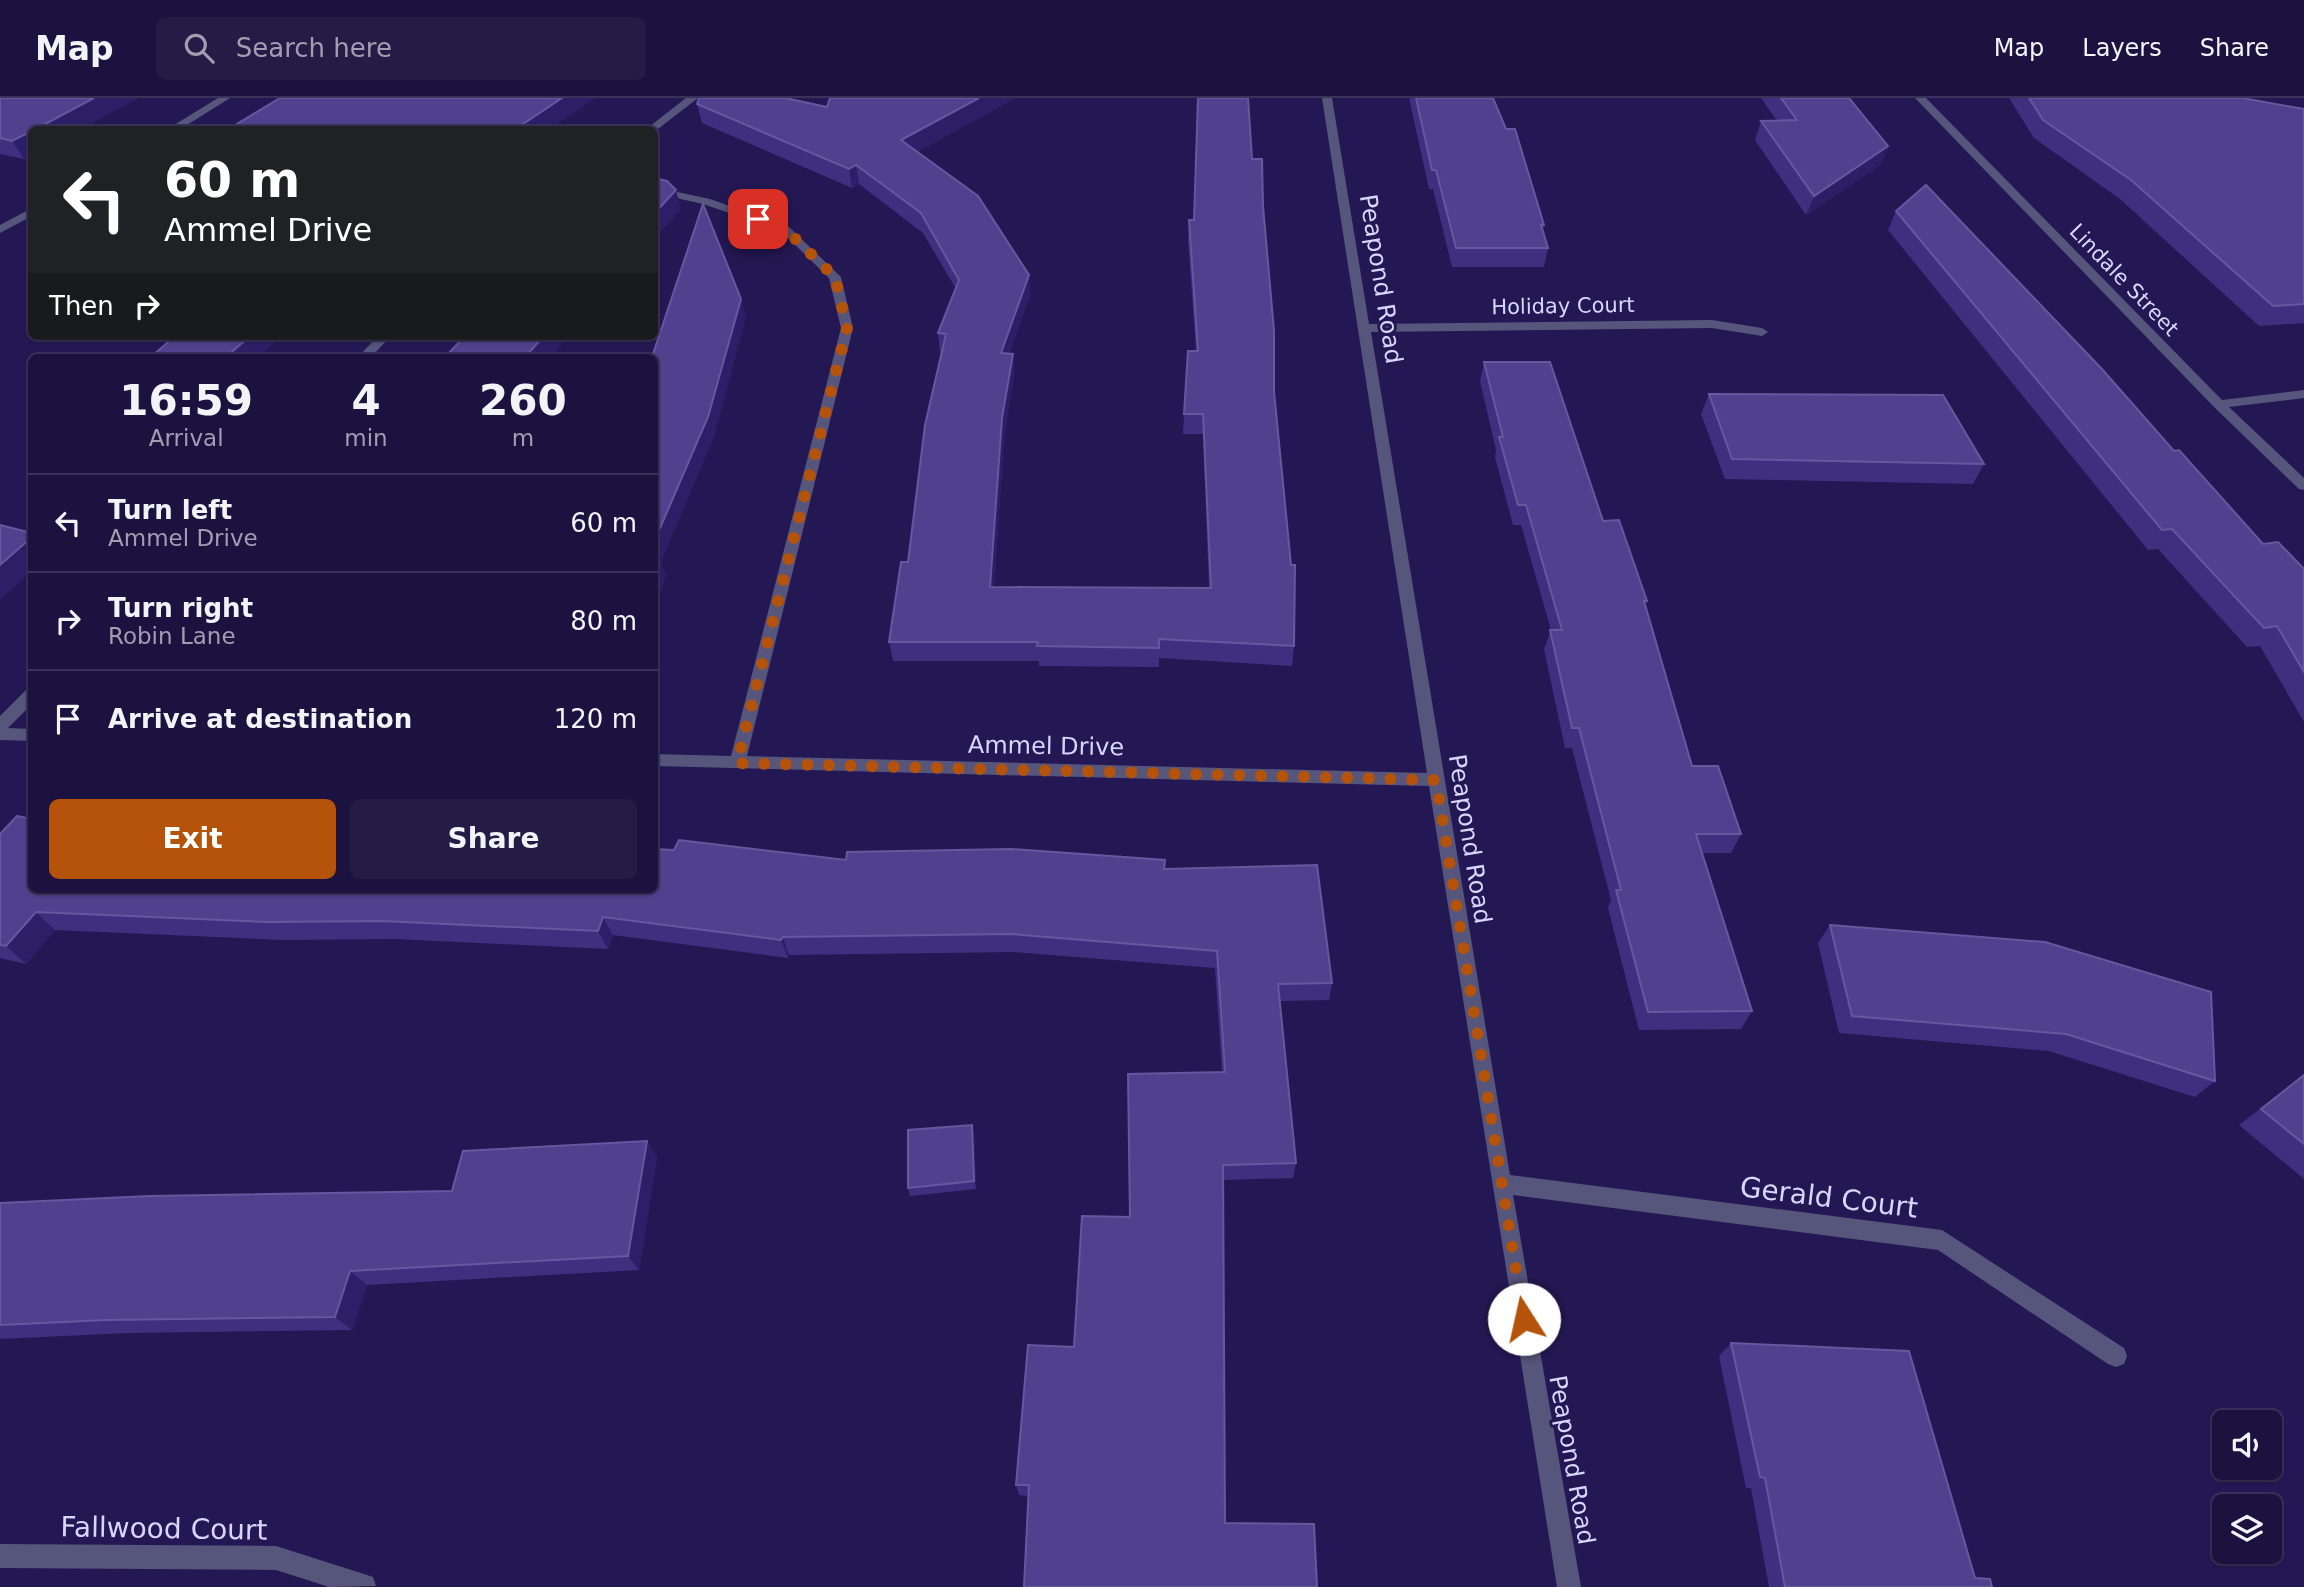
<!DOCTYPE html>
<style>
body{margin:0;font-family:"DejaVu Sans",sans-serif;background:#241b46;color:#f1f3f6;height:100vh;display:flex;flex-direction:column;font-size:26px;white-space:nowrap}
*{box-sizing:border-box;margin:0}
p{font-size:23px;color:#a09eb0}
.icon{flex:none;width:38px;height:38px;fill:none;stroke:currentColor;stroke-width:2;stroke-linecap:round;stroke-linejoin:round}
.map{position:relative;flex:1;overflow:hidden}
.details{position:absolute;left:28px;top:256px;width:630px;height:539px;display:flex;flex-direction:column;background:#1b123f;border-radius:10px;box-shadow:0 2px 5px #0004,0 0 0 2px #393259}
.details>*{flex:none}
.hud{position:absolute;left:28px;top:28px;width:630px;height:214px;border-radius:10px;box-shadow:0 2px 5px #0004,0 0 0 2px #393259;background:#202124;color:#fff;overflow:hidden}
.controls{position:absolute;left:2212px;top:1312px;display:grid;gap:14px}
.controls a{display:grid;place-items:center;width:70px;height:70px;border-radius:10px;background:#1b123f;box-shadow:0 2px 5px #0004,0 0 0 2px #393259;font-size:35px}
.pin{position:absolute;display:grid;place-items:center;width:60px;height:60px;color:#fff;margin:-30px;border-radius:14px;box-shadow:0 4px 10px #0006}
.me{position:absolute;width:77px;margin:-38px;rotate:350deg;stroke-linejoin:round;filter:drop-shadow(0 0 5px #0008)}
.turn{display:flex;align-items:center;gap:24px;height:147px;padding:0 21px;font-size:32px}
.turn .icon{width:91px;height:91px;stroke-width:2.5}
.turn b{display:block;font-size:49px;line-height:60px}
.then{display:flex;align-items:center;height:66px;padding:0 21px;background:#0003;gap:14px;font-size:26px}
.eta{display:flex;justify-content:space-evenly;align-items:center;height:119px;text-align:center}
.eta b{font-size:42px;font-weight:700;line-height:49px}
.cta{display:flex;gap:14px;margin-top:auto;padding:14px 21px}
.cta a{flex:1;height:80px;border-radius:10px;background:#b45309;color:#fff;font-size:28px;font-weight:700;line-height:80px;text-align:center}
.cta a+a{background:#241b46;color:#f1f3f6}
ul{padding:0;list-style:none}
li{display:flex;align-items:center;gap:21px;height:98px;padding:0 21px;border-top:2px solid #393259}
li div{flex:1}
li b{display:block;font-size:26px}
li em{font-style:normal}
header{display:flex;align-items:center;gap:42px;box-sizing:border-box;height:98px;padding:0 35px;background:#1b123f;border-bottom:2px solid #393259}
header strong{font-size:33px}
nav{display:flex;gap:38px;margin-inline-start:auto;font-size:24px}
.search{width:490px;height:63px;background:#241b46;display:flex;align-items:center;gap:18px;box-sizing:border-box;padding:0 24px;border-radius:10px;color:#a09eb0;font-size:26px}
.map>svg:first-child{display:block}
</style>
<header>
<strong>Map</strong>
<div class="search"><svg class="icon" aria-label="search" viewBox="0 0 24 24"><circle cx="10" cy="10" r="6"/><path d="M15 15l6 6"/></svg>Search here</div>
<nav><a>Map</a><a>Layers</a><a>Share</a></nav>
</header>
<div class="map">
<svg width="2304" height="1489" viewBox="0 0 2304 1489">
<rect width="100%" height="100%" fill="#241854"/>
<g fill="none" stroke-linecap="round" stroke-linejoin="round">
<!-- minor -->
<g fill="#56557b" fill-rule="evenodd">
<path d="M 218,0 L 230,0 L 179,32 L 166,32 Z"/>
<path d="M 686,0 L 698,0 L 654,34 L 654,32 L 645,32 Z"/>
<path d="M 1322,0 L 1332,0 L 1369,226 L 1712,222 L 1762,230 L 1768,234 L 1762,238 L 1712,230 L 1371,234 L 1510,1077 L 1942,1132 L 2124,1250 L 2127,1258 L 2124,1266 L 2116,1269 L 2108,1266 L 1938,1152 L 1513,1097 L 1581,1489 L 1557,1489 L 1429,688 L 654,668 L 654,656 L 731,658 L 841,230 L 829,180 L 781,133 L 703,106 L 654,95 L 654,89 L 710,101 L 789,129 L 841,179 L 853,230 L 747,658 L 1427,675 Z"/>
<path d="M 1915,0 L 1926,0 L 2222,302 L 2304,292 L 2304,300 L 2229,309 L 2304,380 L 2304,392 L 2299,391 L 2214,309 Z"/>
<path d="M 32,110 L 32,118 L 0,135 L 0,127 Z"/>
<path d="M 378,238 L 391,238 L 371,259 L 358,259 Z"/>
<path d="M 32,590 L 32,606 L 8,630 L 32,631 L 32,643 L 0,642 L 0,618 L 26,592 Z"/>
<path d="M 0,1446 L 276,1448 L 364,1476 L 373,1479 L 376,1488 L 329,1489 L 276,1472 L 0,1470 Z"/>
</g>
</g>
<!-- wall -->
<g fill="#3e2f7f">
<path d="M 0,0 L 138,0 L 79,32 L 32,32 L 24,61 L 0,56 Z"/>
<path d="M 830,0 L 1015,0 L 917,54 L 1029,177 L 1030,197 L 1009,256 L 1013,256 L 1014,276 L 1004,340 L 994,489 L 1209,490 L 1203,336 L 1183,336 L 1184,316 L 1196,253 L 1188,142 L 1189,122 L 1194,122 L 1252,61 L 1263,108 L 1274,293 L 1294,548 L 1292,568 L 1159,560 L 1159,569 L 1039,568 L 1039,563 L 893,563 L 889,544 L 908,464 L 941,255 L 940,255 L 938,235 L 956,191 L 923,135 L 859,86 L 852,90 L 702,25 L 697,6 L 827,9 Z"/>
<path d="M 1409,0 L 1493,0 L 1544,127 L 1543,133 L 1548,150 L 1544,169 L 1452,169 L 1433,91 L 1429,91 Z"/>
<path d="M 1761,0 L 1849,0 L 1888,48 L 1880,67 L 1806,117 L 1755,42 L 1761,23 L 1777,23 Z"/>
<path d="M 2009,0 L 2242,0 L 2304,11 L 2304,225 L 2259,228 L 2120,101 L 2034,40 Z"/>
<path d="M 1896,113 L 2174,353 L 2263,446 L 2304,471 L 2304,624 L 2260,548 L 2247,549 L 2158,451 L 2148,452 L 1888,132 Z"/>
<path d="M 1484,264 L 1603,423 L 1647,503 L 1645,506 L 1692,668 L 1741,736 L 1731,755 L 1702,755 L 1752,913 L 1741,931 L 1639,932 L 1608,810 L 1611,802 L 1572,650 L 1565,650 L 1544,551 L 1551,532 L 1521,427 L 1513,427 L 1495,359 L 1496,352 L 1480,283 Z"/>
<path d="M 1709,296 L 1984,366 L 1973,386 L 1725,381 L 1701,316 Z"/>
<path d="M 0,736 L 32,791 L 846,762 L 1164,771 L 1332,885 L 1329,902 L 1280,903 L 1296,1065 L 1293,1080 L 1223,1082 L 1225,1425 L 1317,1489 L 1029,1398 L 1019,1397 L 1016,1387 L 1130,1119 L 1222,974 L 1215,870 L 1014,854 L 789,857 L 788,860 L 613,837 L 608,851 L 396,841 L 282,842 L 55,832 L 26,866 L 0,860 Z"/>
<path d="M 1830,827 L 2215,983 L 2195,999 L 2049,953 L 1839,935 L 1818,845 Z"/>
<path d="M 2304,977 L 2304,1081 L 2239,1027 Z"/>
<path d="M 974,1036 L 976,1091 L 910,1098 L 908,1090 Z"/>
<path d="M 657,1059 L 639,1172 L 367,1187 L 352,1232 L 128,1235 L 0,1241 L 0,1105 L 452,1093 Z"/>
<path d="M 1731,1245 L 1975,1480 L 1992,1489 L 1769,1489 L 1751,1390 L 1746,1390 L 1719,1258 Z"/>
</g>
<!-- shaded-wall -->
<g fill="#2d1e68">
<path d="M 94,0 L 138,0 L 79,32 L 34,32 Z"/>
<path d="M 562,0 L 596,0 L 548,32 L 514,32 Z"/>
<path d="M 979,0 L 1015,0 L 904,61 L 901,42 Z"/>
<path d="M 32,33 L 32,57 L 24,61 L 12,43 Z"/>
<path d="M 1888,48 L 1880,67 L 1806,117 L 1814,98 Z"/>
<path d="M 856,67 L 859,86 L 852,90 L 849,71 Z"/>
<path d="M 676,92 L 681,111 L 654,142 L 654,116 Z"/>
<path d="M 1029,177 L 1030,197 L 1002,275 L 1001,255 Z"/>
<path d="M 741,201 L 746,220 L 714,339 L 661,464 L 666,477 L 654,516 L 654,444 Z"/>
<path d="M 250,238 L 282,238 L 259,259 L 226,259 Z"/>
<path d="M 544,238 L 569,238 L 550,259 L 525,259 Z"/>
<path d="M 1013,256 L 1014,276 L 1004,340 L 993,509 L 990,489 L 1002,320 Z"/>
<path d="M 32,439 L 32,473 L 0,502 L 0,467 Z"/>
<path d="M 36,814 L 55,832 L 26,866 L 6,848 Z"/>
<path d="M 603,819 L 613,837 L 608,851 L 598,833 Z"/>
<path d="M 783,839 L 789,857 L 788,860 L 781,842 Z"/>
<path d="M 972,1027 L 974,1036 L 976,1091 L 974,1083 Z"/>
<path d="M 647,1043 L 657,1059 L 639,1172 L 628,1158 Z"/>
<path d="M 350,1173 L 367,1187 L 352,1232 L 335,1219 Z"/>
</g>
<!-- building -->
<g fill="#4f418d" stroke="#64589e" stroke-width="2">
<path d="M 0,0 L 94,0 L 34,32 L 32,32 L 32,33 L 12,43 L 0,40 Z"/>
<path d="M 280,0 L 562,0 L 514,32 L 227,32 Z"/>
<path d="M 699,0 L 785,0 L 827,9 L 830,0 L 979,0 L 901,42 L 978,98 L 1029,177 L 1001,255 L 1013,256 L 1002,320 L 990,489 L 1211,490 L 1203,316 L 1184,316 L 1188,253 L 1198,253 L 1189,122 L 1194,122 L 1198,0 L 1248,0 L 1252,61 L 1262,61 L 1263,108 L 1274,233 L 1274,293 L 1291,467 L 1295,467 L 1294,548 L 1159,541 L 1159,550 L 1037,548 L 1038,544 L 889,544 L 901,464 L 908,464 L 925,327 L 946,236 L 938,235 L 959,182 L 921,115 L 856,67 L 849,71 L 697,6 Z"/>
<path d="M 1416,0 L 1493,0 L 1506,31 L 1515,31 L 1544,127 L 1541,127 L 1548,150 L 1456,150 L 1436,72 L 1432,72 Z"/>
<path d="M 1781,0 L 1849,0 L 1888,48 L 1814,98 L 1761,23 L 1797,22 Z"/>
<path d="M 2029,0 L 2242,0 L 2304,11 L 2304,206 L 2273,208 L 2131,82 L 2043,22 Z"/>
<path d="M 654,80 L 667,83 L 676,92 L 654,116 Z"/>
<path d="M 1926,87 L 2101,270 L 2174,353 L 2179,352 L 2263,446 L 2278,444 L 2304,471 L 2304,574 L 2277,528 L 2264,530 L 2172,431 L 2162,432 L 1896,113 Z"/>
<path d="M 703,106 L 741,201 L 708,319 L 654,444 L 654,259 L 652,259 Z"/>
<path d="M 175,238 L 250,238 L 226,259 L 151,259 Z"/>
<path d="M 465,238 L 544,238 L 525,259 L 445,259 Z"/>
<path d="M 1484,264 L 1550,264 L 1603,423 L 1619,422 L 1647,503 L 1644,503 L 1692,668 L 1718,668 L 1741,736 L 1696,736 L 1752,913 L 1648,914 L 1616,792 L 1621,792 L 1579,630 L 1572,630 L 1550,532 L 1562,532 L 1526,407 L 1518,407 L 1499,339 L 1503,339 Z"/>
<path d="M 1709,296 L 1943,297 L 1984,366 L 1732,361 Z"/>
<path d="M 0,427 L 32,435 L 32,439 L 0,467 Z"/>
<path d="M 654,457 L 659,457 L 654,472 Z"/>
<path d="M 17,718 L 32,721 L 32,791 L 654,791 L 654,751 L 674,752 L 679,742 L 846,762 L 847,754 L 1011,751 L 1165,762 L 1164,771 L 1317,767 L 1332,885 L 1278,886 L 1296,1065 L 1223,1067 L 1225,1425 L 1314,1426 L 1317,1489 L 1024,1489 L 1029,1387 L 1016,1387 L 1028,1247 L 1074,1249 L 1082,1118 L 1130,1119 L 1128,976 L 1225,974 L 1217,853 L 1011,836 L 783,839 L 781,842 L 603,819 L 598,833 L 382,823 L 266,824 L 36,814 L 6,848 L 0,847 L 0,736 Z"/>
<path d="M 1830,827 L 2045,844 L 2211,894 L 2215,983 L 2066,936 L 1852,918 Z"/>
<path d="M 2304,977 L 2304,1046 L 2261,1011 Z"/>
<path d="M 972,1027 L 974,1083 L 908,1090 L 908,1032 Z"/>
<path d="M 647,1043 L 628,1158 L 350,1173 L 335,1219 L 106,1222 L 0,1227 L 0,1105 L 150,1098 L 452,1093 L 463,1053 Z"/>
<path d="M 1731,1245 L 1909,1253 L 1975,1480 L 1990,1481 L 1992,1489 L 1785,1489 L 1765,1380 L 1760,1379 Z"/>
</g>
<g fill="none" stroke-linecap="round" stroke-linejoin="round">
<!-- route -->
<path stroke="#b45309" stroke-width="12" stroke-dasharray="0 21.6" d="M 758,121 L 785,131 L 835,179 L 847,230 L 737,665 L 1436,682 L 1524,1221"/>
</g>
<g text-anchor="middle" stroke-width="6" stroke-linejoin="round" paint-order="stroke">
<!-- far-street labels -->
<g font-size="21" fill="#d7d6fc" stroke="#241854">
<text transform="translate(2124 182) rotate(46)" y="7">Lindale Street</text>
<text transform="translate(1563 208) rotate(-1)" y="7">Holiday Court</text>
</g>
<!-- street labels -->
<g font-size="24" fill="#d7d6fc" stroke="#241854">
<text transform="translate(1381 181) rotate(81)" y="8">Peapond Road</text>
<text transform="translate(1046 648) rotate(1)" y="8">Ammel Drive</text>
<text transform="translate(1470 741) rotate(81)" y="8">Peapond Road</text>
<text transform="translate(1572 1362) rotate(80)" y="8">Peapond Road</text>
</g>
<!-- near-street labels -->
<g font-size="28" fill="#d7d6fc" stroke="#241854">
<text transform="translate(1829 1099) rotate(7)" y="10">Gerald Court</text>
<text transform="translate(164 1430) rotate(1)" y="10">Fallwood Court</text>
</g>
</g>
</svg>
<div class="controls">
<a><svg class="icon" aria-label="sound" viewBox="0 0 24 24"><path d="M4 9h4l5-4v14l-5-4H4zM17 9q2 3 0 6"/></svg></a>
<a><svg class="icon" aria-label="layers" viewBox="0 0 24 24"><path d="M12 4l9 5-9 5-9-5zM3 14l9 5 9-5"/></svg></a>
</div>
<div class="pin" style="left:758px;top:121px;background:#d93025"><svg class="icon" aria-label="arrive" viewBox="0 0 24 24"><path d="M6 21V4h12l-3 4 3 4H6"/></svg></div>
<svg class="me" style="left:1524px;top:1221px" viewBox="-20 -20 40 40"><circle r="19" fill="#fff"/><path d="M0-13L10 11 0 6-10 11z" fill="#b45309"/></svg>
<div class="hud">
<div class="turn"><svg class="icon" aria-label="left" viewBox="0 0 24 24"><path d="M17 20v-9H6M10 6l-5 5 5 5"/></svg><div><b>60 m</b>Ammel Drive</div></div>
<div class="then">Then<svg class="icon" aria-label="right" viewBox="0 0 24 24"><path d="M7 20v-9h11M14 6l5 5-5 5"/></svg></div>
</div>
<section class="details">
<div class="eta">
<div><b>16:59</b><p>Arrival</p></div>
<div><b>4</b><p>min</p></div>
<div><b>260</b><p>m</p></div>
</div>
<ul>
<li><svg class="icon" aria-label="left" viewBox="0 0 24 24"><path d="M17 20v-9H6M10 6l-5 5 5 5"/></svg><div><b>Turn left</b><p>Ammel Drive</p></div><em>60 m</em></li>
<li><svg class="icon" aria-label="right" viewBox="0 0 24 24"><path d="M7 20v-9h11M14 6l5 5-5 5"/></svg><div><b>Turn right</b><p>Robin Lane</p></div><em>80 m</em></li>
<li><svg class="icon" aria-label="arrive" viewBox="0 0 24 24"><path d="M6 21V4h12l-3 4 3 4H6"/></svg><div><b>Arrive at destination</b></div><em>120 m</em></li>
</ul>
<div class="cta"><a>Exit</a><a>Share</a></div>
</section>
</div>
